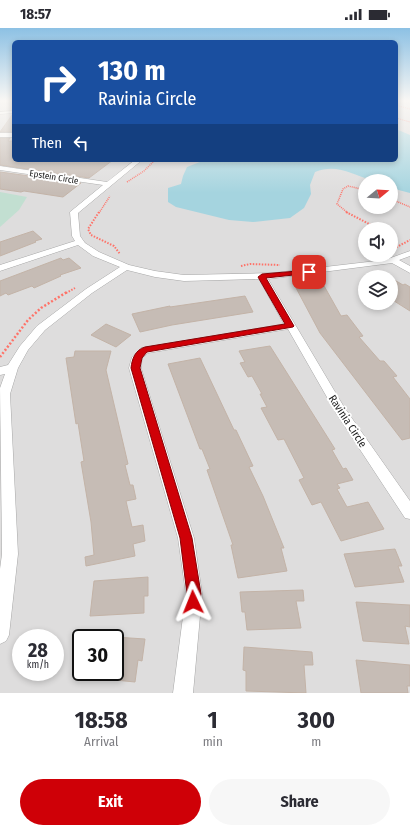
<!DOCTYPE html>
<style>
body{margin:0;font-family:"Fira Sans Condensed",sans-serif;background:#f7f7f7;color:#2b2b33;height:100vh;display:flex;flex-direction:column;font-size:15px;white-space:nowrap}
*{box-sizing:border-box;margin:0}
p{font-size:13px;color:#7c7c81}
.icon{flex:none;width:22px;height:22px;fill:none;stroke:currentColor;stroke-width:2;stroke-linecap:round;stroke-linejoin:round}
.map{position:relative;height:665px;overflow:hidden}
.sheet{display:flex;flex-direction:column;background:#fff;flex:1}
.sheet>*{flex:none}
.banner{position:absolute;left:12px;top:12px;width:386px;height:122px;border-radius:6px;box-shadow:0 2px 6px #0003;background:#1a4fa0;color:#fff;overflow:hidden}
.needle{width:26px;rotate:72deg}
.buttons{position:absolute;left:358px;top:146px;display:grid;gap:8px}
.buttons a{display:grid;place-items:center;width:40px;height:40px;border-radius:50%;background:#fff;box-shadow:0 2px 6px #0003;font-size:20px}
.speed{position:absolute;left:12px;top:601px;display:flex;gap:8px;font-size:20px;font-weight:700;text-align:center}
.speed>*{display:grid;place-content:center;width:52px;height:52px;border-radius:50%;background:#fff;box-shadow:0 2px 6px #0003;line-height:1}
.speed small{font-size:10px;font-weight:400}
.speed .limit{border:2px solid #111;border-radius:6px;background:#fff;color:#111}
.pin{position:absolute;display:grid;place-items:center;width:34px;height:34px;color:#fff;margin:-17px;border-radius:8px;box-shadow:0 2px 6px #0006}
.me{position:absolute;width:44px;margin:-22px;rotate:358deg;stroke-linejoin:round;filter:drop-shadow(0 0 3px #0008)}
.turn{display:flex;align-items:center;gap:14px;height:84px;padding:0 20px;font-size:18px}
.turn .icon{width:52px;height:52px;stroke-width:2.5}
.turn b{display:block;font-size:28px;line-height:34px}
.then{display:flex;align-items:center;height:38px;padding:0 20px;background:#0003;gap:8px;font-size:15px}
.eta{display:flex;justify-content:space-evenly;align-items:center;height:68px;text-align:center}
.eta b{font-size:24px;font-weight:700;line-height:28px}
.action{display:flex;gap:8px;margin-top:auto;padding:8px 20px}
.action a{flex:1;height:46px;border-radius:24px;background:#cf0007;color:#fff;font-size:16px;font-weight:700;line-height:46px;text-align:center}
.action a+a{background:#f7f7f7;color:#2b2b33}
.status{display:flex;justify-content:space-between;align-items:center;height:28px;padding:0 20px;background:#fff;direction:ltr}
.status svg{height:11px;fill:currentColor}
.map>svg:first-child{display:block}
</style>
<div class="status"><b>18:57</b><svg viewBox="0 0 49 12"><path d="M0 12V9h3v3zM5 12V6h3v6zM10 12V3h3v9zM15 12V0h3v12zM26 1h20v11H26zM47 4h2v5h-2z"/></svg></div>
<div class="map">
<svg width="410" height="665" viewBox="0 0 410 665">
<rect width="100%" height="100%" fill="#f1ede6"/>
<!-- residential -->
<path fill="#dedddd" fill-rule="evenodd" d="M 0,72 L 14,72 L 14,132 L 396,132 L 396,72 L 410,72 L 410,665 L 0,665 ZM 365,153 L 391,153 L 391,179 L 365,179 ZM 365,201 L 391,201 L 391,227 L 365,227 ZM 365,249 L 391,249 L 391,275 L 365,275 ZM 21,610 L 55,610 L 55,644 L 21,644 ZM 81,610 L 115,610 L 115,644 L 81,644 Z"/>
<!-- wetland -->
<path fill="#c2dfd1" d="M 0,164 L 27,169 L 19,182 L 0,199 Z"/>
<!-- water -->
<path fill="#a5d4df" d="M 396,101 L 410,107 L 410,165 L 391,160 L 391,153 C 385,153 378,154 372,152 C 352,147 337,135 315,144 L 310,157 L 311,166 L 304,180 L 290,190 L 253,194 L 229,192 L 176,179 L 168,174 L 168,160 L 181,156 L 183,148 L 187,139 L 205,132 L 396,132 Z"/>
<!-- building -->
<g fill="#c6bcb5" stroke="#c3b3a7">
<path d="M 14,86 L 14,104 L 0,104 L 12,87 Z"/>
<path d="M 0,110 L 10,110 L 8,113 L 14,113 L 14,132 L 113,132 L 89,150 L 0,137 Z"/>
<path d="M 0,144 L 81,155 L 63,169 L 24,163 L 21,164 L 0,161 Z"/>
<path d="M 33,203 L 42,211 L 35,213 L 36,214 L 0,228 L 0,214 Z"/>
<path d="M 61,230 L 63,232 L 69,230 L 81,240 L 60,247 L 61,248 L 34,260 L 32,258 L 8,267 L 6,265 L 0,268 L 0,253 Z"/>
<path d="M 391,250 L 403,257 L 405,256 L 410,259 L 410,283 L 391,271 Z"/>
<path d="M 323,256 L 341,288 L 347,287 L 363,308 L 359,309 L 380,333 L 384,333 L 397,348 L 393,349 L 410,371 L 410,410 L 402,412 L 320,305 L 295,258 Z"/>
<path d="M 245,268 L 253,284 L 172,297 L 140,304 L 132,286 L 170,278 L 170,279 Z"/>
<path d="M 106,296 L 131,307 L 116,319 L 91,307 Z"/>
<path d="M 270,318 L 335,421 L 332,422 L 343,441 L 346,440 L 353,452 L 337,456 L 340,460 L 337,461 L 347,479 L 368,474 L 384,501 L 341,513 L 321,474 L 312,477 L 299,452 L 304,450 L 284,411 L 278,412 L 261,380 L 267,379 L 260,366 L 262,366 L 252,348 L 248,349 L 240,335 L 245,334 L 239,323 Z"/>
<path d="M 75,323 L 111,323 L 106,342 L 128,436 L 125,437 L 130,457 L 133,457 L 136,471 L 126,473 L 132,499 L 143,497 L 145,513 L 133,516 L 135,528 L 86,538 L 85,529 L 94,527 L 91,494 L 81,434 L 84,433 L 78,395 L 76,396 L 66,330 L 74,329 Z"/>
<path d="M 200,330 L 234,402 L 236,402 L 253,438 L 249,439 L 263,468 L 284,520 L 281,520 L 287,543 L 238,550 L 231,517 L 233,517 L 207,442 L 210,441 L 202,421 L 200,421 L 168,336 Z"/>
<path d="M 395,521 L 402,538 L 398,538 L 404,554 L 355,559 L 344,526 Z"/>
<path d="M 148,549 L 148,568 L 144,568 L 144,585 L 90,588 L 94,553 Z"/>
<path d="M 303,562 L 304,573 L 296,573 L 301,600 L 247,602 L 245,584 L 242,584 L 240,564 Z"/>
<path d="M 356,574 L 410,577 L 410,599 L 405,598 L 409,616 L 363,613 Z"/>
<path d="M 115,609 L 145,611 L 142,633 L 138,632 L 135,654 L 115,652 Z"/>
<path d="M 244,619 L 312,624 L 313,637 L 304,637 L 306,665 L 246,663 L 246,643 L 243,642 Z"/>
<path d="M 356,632 L 410,637 L 410,658 L 407,658 L 408,665 L 361,665 Z"/>
</g>
<g fill="none" stroke-linecap="round" stroke-linejoin="round">
<defs>
<g id="street">
<path d="M 14,83 L 14,85 L 0,86 L 0,84 Z"/>
<rect x="0" y="105" width="14" height="4"/>
<path d="M 135,132 L 142,132 L 78,185 L 80,208 L 85,215 L 99,224 L 129,237 L 155,243 L 184,247 L 273,245 L 385,232 L 410,223 L 410,228 L 399,232 L 410,238 L 410,245 L 392,235 L 268,251 L 344,379 L 410,473 L 410,491 L 405,490 L 336,385 L 288,301 L 148,325 L 142,330 L 141,340 L 194,510 L 202,566 L 193,665 L 173,665 L 186,566 L 178,510 L 129,340 L 132,329 L 141,320 L 284,296 L 259,251 L 184,253 L 155,249 L 127,242 L 92,265 L 45,302 L 28,322 L 18,340 L 10,366 L 18,526 L 9,607 L 6,613 L 0,616 L 0,541 L 2,526 L 0,360 L 5,346 L 0,347 L 0,339 L 8,337 L 20,318 L 37,298 L 86,261 L 120,239 L 93,228 L 78,217 L 0,243 L 0,237 L 75,213 L 72,208 L 70,184 L 103,157 L 0,142 L 0,138 L 107,154 Z"/>
</g>
</defs>
<!-- street casing -->
<use href="#street" stroke="#a7a7a7" stroke-width="1"/>
<!-- path-far3 -->
<g stroke="#fe7369" stroke-width="1" stroke-dasharray="1 1" stroke-linecap="butt">
<path d="M 398,72 L 400,74 L 398,77 L 399,78 L 410,81"/>
<path d="M 396,90 L 410,94"/>
</g>
<!-- path-far2 -->
<g stroke="#fe7369" stroke-width="1.5" stroke-dasharray="1 1" stroke-linecap="butt">
<path d="M 127,154 L 144,143 L 155,132"/>
<path d="M 391,171 L 410,179"/>
<path d="M 99,185 L 110,168"/>
<path d="M 348,185 L 337,176 L 343,161 L 348,158 L 365,162"/>
</g>
<!-- path-far1 -->
<g stroke="#fe7369" stroke-width="2" stroke-dasharray="1.5 1.5" stroke-linecap="butt">
<path d="M 99,184 L 88,201 L 91,207 L 114,218 L 120,226"/>
<path d="M 346,184 L 375,199 L 375,201"/>
<path d="M 391,222 L 410,212"/>
<path d="M 241,238 L 250,236 L 280,237"/>
<path d="M 66,265 L 75,260"/>
</g>
<!-- path -->
<path stroke="#fe7369" stroke-width="2.5" stroke-dasharray="2 2" stroke-linecap="butt" d="M 0,329 L 28,292 L 41,280 L 67,264"/>
<!-- street -->
<use href="#street" fill="#fff" fill-rule="evenodd"/>
</g>
<!-- sky -->
<linearGradient id="sky" x2="0" y2="1"><stop stop-color="#8dc1e4"/><stop offset="0.44" stop-color="#f9f7f4"/><stop offset="1" stop-color="#f9f7f4" stop-opacity="0"/></linearGradient>
<rect width="410" height="165" fill="url(#sky)"/>
<!-- route -->
<path fill="#cf0007" stroke="#870005" d="M 309,242 L 312,242 L 312,245 L 266,250 L 294,298 L 293,299 L 147,324 L 142,330 L 140,340 L 192,510 L 201,566 L 198,579 L 193,581 L 188,579 L 186,574 L 187,566 L 180,510 L 131,340 C 132,331 135,322 145,319 L 285,296 L 258,249 L 262,246 Z"/>
<g text-anchor="middle" stroke-width="4" stroke-linejoin="round" paint-order="stroke">
<!-- far-street labels -->
<g font-size="9" fill="#202020" stroke="#fff">
<text transform="translate(54 149) rotate(9)" y="3">Epstein Circle</text>
</g>
<!-- street labels -->
<g font-size="11" fill="#202020" stroke="#fff">
<text transform="translate(348 393) rotate(57)" y="4">Ravinia Circle</text>
</g>
</g>
</svg>
<div class="buttons">
<a><svg class="needle" viewBox="-14 -14 28 28"><path d="M0-13l5 13h-10z" fill="#e53935"/><path d="M0 13l5-13h-10z" fill="#7c7c81"/></svg></a>
<a><svg class="icon" aria-label="sound" viewBox="0 0 24 24"><path d="M4 9h4l5-4v14l-5-4H4zM17 9q2 3 0 6"/></svg></a>
<a><svg class="icon" aria-label="layers" viewBox="0 0 24 24"><path d="M12 4l9 5-9 5-9-5zM3 14l9 5 9-5"/></svg></a>
</div>
<div class="speed"><div>28<small>km/h</small></div><div class="limit">30</div></div>
<div class="pin" style="left:309px;top:244px;background:#d93025"><svg class="icon" aria-label="arrive" viewBox="0 0 24 24"><path d="M6 21V4h12l-3 4 3 4H6"/></svg></div>
<svg class="me" style="left:193px;top:574px" viewBox="-20 -20 40 40"><path d="M0-17L14 15 0 8-14 15z" fill="#cf0007" stroke="#fff" stroke-width="4"/></svg>
<div class="banner">
<div class="turn"><svg class="icon" aria-label="right" viewBox="0 0 24 24"><path d="M7 20v-9h11M14 6l5 5-5 5"/></svg><div><b>130 m</b>Ravinia Circle</div></div>
<div class="then">Then<svg class="icon" aria-label="left" viewBox="0 0 24 24"><path d="M17 20v-9H6M10 6l-5 5 5 5"/></svg></div>
</div>
</div>
<section class="sheet">
<div class="eta">
<div><b>18:58</b><p>Arrival</p></div>
<div><b>1</b><p>min</p></div>
<div><b>300</b><p>m</p></div>
</div>
<div class="action"><a>Exit</a><a>Share</a></div>
</section>
